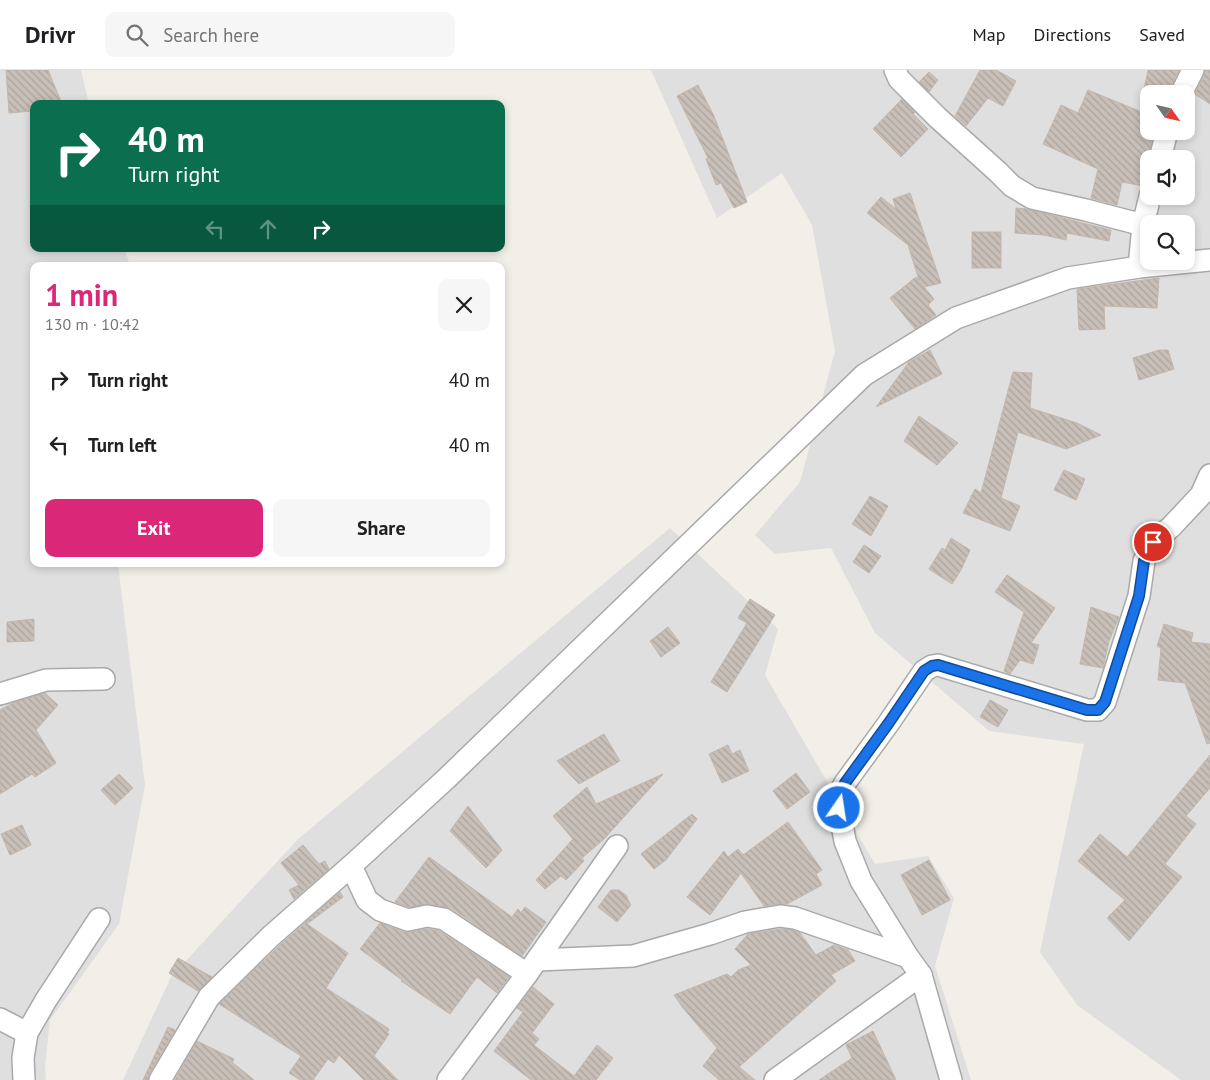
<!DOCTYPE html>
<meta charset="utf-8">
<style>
body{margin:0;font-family:"PT Sans",sans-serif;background:#f6f6f6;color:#202124;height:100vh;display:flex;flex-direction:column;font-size:19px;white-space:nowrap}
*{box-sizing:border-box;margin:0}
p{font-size:16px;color:#757577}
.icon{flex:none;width:28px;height:28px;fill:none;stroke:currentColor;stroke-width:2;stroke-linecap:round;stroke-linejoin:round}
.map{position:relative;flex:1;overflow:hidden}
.details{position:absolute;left:30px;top:192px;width:475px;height:305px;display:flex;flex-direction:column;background:#fff;border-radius:10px;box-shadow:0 2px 8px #0003}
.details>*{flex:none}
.banner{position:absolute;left:30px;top:30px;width:475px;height:152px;border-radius:10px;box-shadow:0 2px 8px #0003;background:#0b6e4f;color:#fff;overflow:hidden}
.needle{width:32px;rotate:124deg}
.tools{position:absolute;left:1140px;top:15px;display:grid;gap:10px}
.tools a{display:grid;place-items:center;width:55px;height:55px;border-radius:10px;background:#fff;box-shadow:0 2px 8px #0003;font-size:25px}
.pin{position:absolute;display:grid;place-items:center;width:42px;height:42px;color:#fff;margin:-21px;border:2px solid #fff;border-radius:50%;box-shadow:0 1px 5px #0007}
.me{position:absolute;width:55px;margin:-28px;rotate:13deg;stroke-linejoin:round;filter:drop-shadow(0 0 4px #0008)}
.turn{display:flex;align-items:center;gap:18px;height:105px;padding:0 15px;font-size:22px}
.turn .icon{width:65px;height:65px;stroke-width:2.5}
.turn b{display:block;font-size:35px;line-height:42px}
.lanes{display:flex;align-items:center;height:48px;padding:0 15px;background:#0003;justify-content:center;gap:25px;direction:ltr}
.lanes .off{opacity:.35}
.round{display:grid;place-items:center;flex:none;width:52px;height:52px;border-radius:10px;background:#f6f6f6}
.overview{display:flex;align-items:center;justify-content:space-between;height:85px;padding:0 15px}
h1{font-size:30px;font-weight:800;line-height:38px;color:#db2777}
.action{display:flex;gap:10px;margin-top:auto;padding:10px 15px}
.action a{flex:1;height:58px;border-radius:10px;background:#db2777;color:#fff;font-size:20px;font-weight:800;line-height:58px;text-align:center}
.action a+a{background:#f6f6f6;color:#202124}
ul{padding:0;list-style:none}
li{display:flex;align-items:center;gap:15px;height:65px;padding:0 15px}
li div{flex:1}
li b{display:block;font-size:19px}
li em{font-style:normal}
header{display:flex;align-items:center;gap:30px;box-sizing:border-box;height:70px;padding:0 25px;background:#fff;border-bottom:1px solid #e0e0e0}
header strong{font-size:24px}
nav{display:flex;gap:28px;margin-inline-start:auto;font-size:18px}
.search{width:350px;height:45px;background:#f6f6f6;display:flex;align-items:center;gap:12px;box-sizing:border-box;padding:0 18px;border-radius:10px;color:#757577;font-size:19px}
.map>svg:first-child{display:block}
</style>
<header>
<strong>Drivr</strong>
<div class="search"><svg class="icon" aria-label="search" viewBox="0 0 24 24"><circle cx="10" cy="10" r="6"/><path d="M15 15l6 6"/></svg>Search here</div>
<nav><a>Map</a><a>Directions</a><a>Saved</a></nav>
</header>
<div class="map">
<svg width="1210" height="1010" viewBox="0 0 1210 1010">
<defs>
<pattern id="building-back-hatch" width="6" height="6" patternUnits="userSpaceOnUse" patternTransform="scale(1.25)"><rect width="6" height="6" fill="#c7bfb8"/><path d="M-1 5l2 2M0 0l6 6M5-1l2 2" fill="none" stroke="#aba49e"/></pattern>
</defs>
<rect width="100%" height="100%" fill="#f2efe9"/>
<!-- residential -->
<g fill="#e0dfdf" fill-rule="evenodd">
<path d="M 0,0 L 81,0 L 89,34 L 34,34 L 34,179 L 125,179 L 130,196 L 34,196 L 34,494 L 118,494 L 145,715 L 119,854 L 50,950 L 45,997 L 46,1010 L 0,1010 Z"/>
<path d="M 651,0 L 1210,0 L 1210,1010 L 1181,1010 L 1077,935 L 1040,882 L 1084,674 L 989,661 L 875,563 L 831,478 L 775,484 L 755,465 L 800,412 L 835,281 L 812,155 L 782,103 L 717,148 ZM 1149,24 L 1186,24 L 1186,61 L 1149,61 ZM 1149,89 L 1186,89 L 1186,126 L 1149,126 ZM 1149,154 L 1186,154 L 1186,191 L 1149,191 Z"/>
<path d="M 670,458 L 778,559 L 765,605 L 875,794 L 928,786 L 954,828 L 935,896 L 971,1010 L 123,1010 L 171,907 L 297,770 Z"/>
</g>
<!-- building -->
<g fill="url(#building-back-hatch)" stroke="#c4b6ab">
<path d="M 6,0 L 48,0 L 62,34 L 32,34 L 33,41 L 9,43 Z"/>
<path d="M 980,0 L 996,0 L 1016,11 L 1003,36 L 988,28 L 966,56 L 955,46 Z"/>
<path d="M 1148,0 L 1179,0 L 1170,18 L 1169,24 L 1143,24 Z"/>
<path d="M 1205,0 L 1210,0 L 1210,34 L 1195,24 L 1204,6 Z"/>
<path d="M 929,2 L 938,10 L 929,22 L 919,12 Z"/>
<path d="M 698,15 L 714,46 L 747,132 L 734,138 L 721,113 L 716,115 L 706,89 L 708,88 L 677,26 Z"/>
<path d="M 1088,20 L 1149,45 L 1149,61 L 1154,61 L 1148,86 L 1149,114 L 1143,116 L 1122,112 L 1117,135 L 1091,128 L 1098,99 L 1043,74 L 1061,35 L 1078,43 Z"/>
<path d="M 902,29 L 915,42 L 913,44 L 928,59 L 901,87 L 873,59 Z"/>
<path d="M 910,123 L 941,213 L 924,217 L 934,229 L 928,235 L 936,245 L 915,259 L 890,228 L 916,207 L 919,210 L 908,175 L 867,143 L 881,127 L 896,139 L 893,129 Z"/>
<path d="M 1016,138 L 1026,139 L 1111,160 L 1109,171 L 1067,163 L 1066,170 L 1044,165 L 1015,163 Z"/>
<rect x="972" y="162" width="29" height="36"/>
<path d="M 1159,208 L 1157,238 L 1104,236 L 1105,259 L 1079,260 L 1077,219 Z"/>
<path d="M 930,280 L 942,304 L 876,337 L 909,292 Z"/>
<path d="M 1159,280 L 1168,280 L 1174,299 L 1139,310 L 1133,288 Z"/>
<path d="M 1013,302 L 1032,303 L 1030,338 L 1077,353 L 1101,365 L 1066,379 L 1018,362 L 1001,428 L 1020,436 L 1010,461 L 963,443 L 975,419 L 981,423 Z"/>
<path d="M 919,346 L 958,373 L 937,395 L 904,371 Z"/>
<path d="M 1064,400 L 1085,409 L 1076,430 L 1054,420 Z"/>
<path d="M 870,426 L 888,436 L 871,466 L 852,454 Z"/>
<path d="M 951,468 L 970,480 L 961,500 L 952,514 L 929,499 L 942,478 L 945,480 Z"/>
<path d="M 864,475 L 881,486 L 869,503 L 853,492 Z"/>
<path d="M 1007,505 L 1055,538 L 1031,573 L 1039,575 L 1033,594 L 1020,590 L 1010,604 L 1004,601 L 1024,542 L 995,522 Z"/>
<path d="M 750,529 L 775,545 L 727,622 L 711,612 L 747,553 L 738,548 Z"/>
<path d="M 1091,537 L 1119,547 L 1109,571 L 1103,598 L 1080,594 Z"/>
<path d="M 34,549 L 34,571 L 7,572 L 7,552 Z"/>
<path d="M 1164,554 L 1193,563 L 1191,572 L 1210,574 L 1210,673 L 1207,674 L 1185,613 L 1158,610 L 1161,578 L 1157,576 Z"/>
<path d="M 668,557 L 680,573 L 661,587 L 650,571 Z"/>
<path d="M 45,623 L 58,635 L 36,660 L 56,693 L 35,707 L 32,704 L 0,724 L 0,640 L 13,633 Z"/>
<path d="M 990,630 L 1008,640 L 998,657 L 980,647 Z"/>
<path d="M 604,664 L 620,691 L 579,714 L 557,691 Z"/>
<path d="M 728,675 L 732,684 L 740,680 L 749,701 L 722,713 L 709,684 Z"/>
<path d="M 1210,685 L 1210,718 L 1186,746 L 1196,754 L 1165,794 L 1182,807 L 1129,871 L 1107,848 L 1125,830 L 1078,791 L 1100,764 L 1127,787 Z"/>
<path d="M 796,703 L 810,722 L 787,739 L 773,721 Z"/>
<path d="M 119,704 L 133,718 L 115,735 L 101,720 Z"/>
<path d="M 663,704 L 604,769 L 582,788 L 584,791 L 566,810 L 561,806 L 545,819 L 536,810 L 573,769 L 553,746 L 587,717 L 596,734 Z"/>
<path d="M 468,736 L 502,780 L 486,798 L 450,761 Z"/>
<path d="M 692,744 L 697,749 L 666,790 L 654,799 L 641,784 Z"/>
<path d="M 788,752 L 822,800 L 816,804 L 822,815 L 787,834 L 778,834 L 764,836 L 741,803 L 710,845 L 687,827 L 724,781 L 728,787 L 738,779 L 743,785 Z"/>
<path d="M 22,755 L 31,775 L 10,785 L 1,764 Z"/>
<path d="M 303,775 L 319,794 L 325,791 L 329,799 L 294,829 L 289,820 L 299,815 L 281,793 Z"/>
<path d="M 429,787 L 512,847 L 518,839 L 521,843 L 525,837 L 546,852 L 522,886 L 451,838 L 429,834 L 409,837 L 395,832 Z"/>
<path d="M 929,790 L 950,830 L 922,845 L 901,805 Z"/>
<path d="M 611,820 L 619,820 L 627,826 L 627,828 L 631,835 L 617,852 L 598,837 Z"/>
<path d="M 340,822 L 343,827 L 307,854 L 348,883 L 326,918 L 389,959 L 387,963 L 389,964 L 374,986 L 398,1010 L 364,1010 L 339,985 L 334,993 L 328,989 L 313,1010 L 300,1010 L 289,1003 L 301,986 L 219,934 L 280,875 L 305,853 L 306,853 L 306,852 Z"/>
<path d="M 380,853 L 404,862 L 411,862 L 427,859 L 439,861 L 509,907 L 497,923 L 477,907 L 450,944 L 401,911 L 402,910 L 360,879 Z"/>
<path d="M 780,859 L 792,860 L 800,863 L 816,885 L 834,875 L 848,880 L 855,891 L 831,905 L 836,911 L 739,997 L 755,1010 L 719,1010 L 703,996 L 717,978 L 683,938 L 674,925 L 727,904 L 731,907 L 738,900 L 751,895 L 735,879 L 748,864 Z"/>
<path d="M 178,888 L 212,907 L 198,921 L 169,903 Z"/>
<path d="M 533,917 L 554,934 L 532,963 L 539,969 L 534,975 L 574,1006 L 597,975 L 613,988 L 596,1010 L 531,1010 L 494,981 L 523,942 L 517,938 Z"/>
<path d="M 168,957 L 175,960 L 149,1004 L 148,1010 L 143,1010 Z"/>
<path d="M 873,961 L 896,1010 L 819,1010 L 852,988 L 846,975 Z"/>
<path d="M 197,971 L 234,989 L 232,992 L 254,1010 L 175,1010 Z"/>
</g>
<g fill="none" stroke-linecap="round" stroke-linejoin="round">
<defs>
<g id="street">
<path d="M 895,0 L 899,9 L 938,48 L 998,102 L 1012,116 L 1032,128 L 1086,140 L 1143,155"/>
<path d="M 1181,24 L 1193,0"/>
<path d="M 1160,89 L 1167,61"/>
<path d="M 1139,197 L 1143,155 L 1150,126"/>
<path d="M 0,624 L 46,610 L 104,609"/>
<path d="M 351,796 L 367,830 L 380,840 L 408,850 L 427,846 L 444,849 L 527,904"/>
<path d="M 537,890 L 633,886 L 710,864 L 745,852 L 780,846 L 795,848 L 908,887"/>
<path d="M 0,949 L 27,963"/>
<path d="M 24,1010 L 23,988 L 27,963 L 46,930 L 99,849"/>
<path d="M 160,1010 L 209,927 L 271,866 L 351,796 L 446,709 L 864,305 L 956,248 L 1068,208 L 1139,197 L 1210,190"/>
<path d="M 448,1010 L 527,904 L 617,776"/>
<path d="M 775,1010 L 921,905"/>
<path d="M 951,1010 L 921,905 L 908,887 L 861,811 L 845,771 L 839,738 L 839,724 L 845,713 L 888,654 L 924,601 L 932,596 L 938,595 L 1087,640 L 1098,640 L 1105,632 L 1139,526 L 1144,491 L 1153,472 L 1171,457 L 1201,425 L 1210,405"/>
</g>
</defs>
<!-- street casing -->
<use href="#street" stroke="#a9a9a9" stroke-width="24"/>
<!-- street -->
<use href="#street" stroke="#fff" stroke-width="21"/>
</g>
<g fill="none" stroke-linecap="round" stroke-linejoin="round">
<defs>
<path id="route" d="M 839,738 L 839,724 L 845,713 L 888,654 L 924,601 L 932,596 L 938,595 L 1087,640 L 1098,640 L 1105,632 L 1139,526 L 1144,491 L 1153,472"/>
</defs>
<!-- route casing -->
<use href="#route" stroke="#114b97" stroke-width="12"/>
<!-- route -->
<use href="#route" stroke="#1a73e8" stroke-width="9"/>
</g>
</svg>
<div class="tools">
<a><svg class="needle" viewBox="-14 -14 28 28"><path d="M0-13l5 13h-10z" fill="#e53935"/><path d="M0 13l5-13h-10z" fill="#757577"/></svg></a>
<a><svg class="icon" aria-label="sound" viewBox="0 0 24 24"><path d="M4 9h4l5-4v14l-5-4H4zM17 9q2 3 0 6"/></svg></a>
<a><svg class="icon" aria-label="search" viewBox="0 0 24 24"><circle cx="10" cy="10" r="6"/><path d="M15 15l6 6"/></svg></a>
</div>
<div class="pin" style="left:1153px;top:472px;background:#d93025"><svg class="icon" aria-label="arrive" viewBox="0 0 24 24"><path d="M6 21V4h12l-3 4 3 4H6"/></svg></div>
<svg class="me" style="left:839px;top:738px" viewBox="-20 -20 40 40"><circle r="17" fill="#1a73e8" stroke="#fff" stroke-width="3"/><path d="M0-11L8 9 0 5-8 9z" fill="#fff"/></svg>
<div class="banner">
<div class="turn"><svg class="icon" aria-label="right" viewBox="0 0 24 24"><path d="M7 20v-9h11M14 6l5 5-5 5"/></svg><div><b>40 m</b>Turn right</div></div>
<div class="lanes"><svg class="icon off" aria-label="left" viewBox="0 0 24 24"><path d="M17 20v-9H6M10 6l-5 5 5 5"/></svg><svg class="icon off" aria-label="ahead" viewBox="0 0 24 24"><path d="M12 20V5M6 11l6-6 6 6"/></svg><svg class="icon" aria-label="right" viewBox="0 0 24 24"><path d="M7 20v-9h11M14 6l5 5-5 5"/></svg></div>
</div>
<section class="details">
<div class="overview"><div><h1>1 min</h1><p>130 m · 10:42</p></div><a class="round"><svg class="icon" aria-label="close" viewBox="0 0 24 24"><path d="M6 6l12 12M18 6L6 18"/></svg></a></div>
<ul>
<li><svg class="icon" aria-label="right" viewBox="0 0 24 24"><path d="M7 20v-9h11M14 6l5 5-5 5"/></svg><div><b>Turn right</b></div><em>40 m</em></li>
<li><svg class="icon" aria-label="left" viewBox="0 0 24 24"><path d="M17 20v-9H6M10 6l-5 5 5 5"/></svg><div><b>Turn left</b></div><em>40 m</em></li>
</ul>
<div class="action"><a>Exit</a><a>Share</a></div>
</section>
</div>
